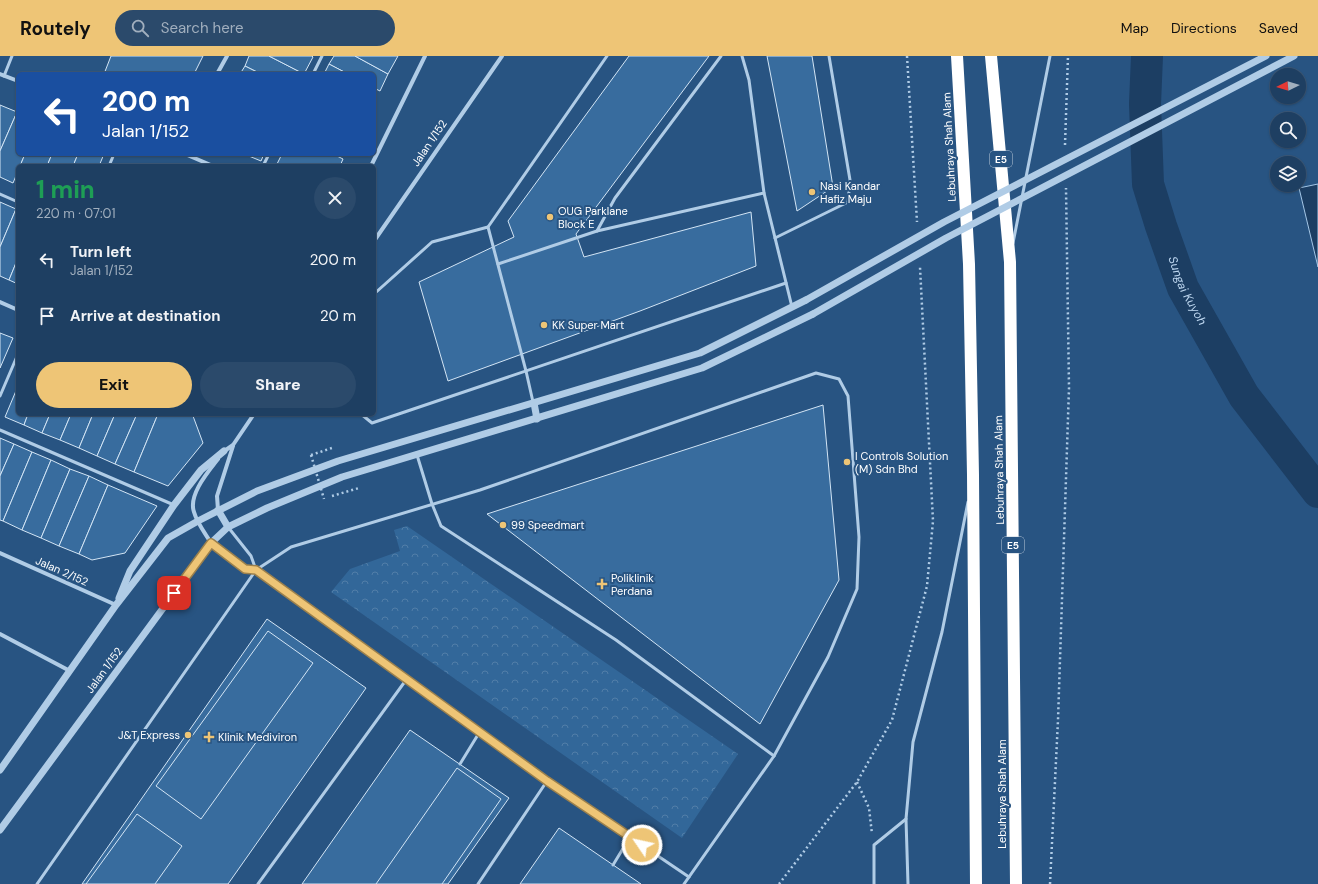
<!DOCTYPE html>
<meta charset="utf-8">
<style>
body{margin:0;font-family:"DM Sans",sans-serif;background:#2b4a6b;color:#f1f3f6;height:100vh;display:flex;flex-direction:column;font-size:15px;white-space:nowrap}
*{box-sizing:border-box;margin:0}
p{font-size:13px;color:#a1afbe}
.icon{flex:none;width:22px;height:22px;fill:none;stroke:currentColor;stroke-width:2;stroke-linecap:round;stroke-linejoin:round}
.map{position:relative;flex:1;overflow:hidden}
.drawer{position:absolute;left:16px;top:108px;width:360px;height:252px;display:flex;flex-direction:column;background:#1e3f62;border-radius:6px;box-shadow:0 1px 3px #0004,0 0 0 1px #3c5877}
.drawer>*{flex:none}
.guide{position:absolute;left:16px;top:16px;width:360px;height:84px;border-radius:6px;box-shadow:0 1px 3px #0004,0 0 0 1px #3c5877;background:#1a4fa0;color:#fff;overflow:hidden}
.needle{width:26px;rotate:265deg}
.tools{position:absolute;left:1270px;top:12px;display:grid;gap:8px}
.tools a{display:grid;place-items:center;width:36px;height:36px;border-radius:50%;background:#1e3f62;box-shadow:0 1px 3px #0004,0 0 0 1px #3c5877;font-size:20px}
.pin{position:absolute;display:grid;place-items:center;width:34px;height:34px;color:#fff;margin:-17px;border-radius:8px;box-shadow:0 2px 6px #0006}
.me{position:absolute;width:44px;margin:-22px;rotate:304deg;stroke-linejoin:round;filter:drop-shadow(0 0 3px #0008)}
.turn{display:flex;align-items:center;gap:14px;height:84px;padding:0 20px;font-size:18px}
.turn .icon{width:52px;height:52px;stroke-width:2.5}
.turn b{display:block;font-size:28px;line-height:34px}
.round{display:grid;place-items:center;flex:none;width:42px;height:42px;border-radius:21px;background:#2b4a6b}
.headline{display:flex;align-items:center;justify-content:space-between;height:68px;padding:0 20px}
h1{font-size:24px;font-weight:800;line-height:30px;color:#1e9e55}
.button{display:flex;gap:8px;margin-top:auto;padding:8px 20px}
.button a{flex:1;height:46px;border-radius:24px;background:#eec576;color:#111;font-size:16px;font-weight:800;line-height:46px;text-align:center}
.button a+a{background:#2b4a6b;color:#f1f3f6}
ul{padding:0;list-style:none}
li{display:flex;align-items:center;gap:12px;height:56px;padding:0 20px}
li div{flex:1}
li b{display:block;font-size:15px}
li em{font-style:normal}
header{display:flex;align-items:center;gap:24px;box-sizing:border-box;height:56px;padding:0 20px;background:#eec576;color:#111}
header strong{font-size:19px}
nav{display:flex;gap:22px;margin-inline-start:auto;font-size:14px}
.search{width:280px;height:36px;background:#2b4a6b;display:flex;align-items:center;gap:10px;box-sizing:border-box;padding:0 14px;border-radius:22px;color:#a1afbe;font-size:15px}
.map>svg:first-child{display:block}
</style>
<header>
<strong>Routely</strong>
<div class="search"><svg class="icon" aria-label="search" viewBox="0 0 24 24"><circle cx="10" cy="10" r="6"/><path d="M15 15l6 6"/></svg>Search here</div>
<nav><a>Map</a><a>Directions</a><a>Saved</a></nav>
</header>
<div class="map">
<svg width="1318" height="828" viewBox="0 0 1318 828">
<defs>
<pattern id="park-crowns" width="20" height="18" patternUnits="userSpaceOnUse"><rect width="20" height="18" fill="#326799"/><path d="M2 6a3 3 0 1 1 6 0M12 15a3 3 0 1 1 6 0" fill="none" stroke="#517ea8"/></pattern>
</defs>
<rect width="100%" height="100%" fill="#285482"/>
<!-- park -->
<path fill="url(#park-crowns)" d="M 407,470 L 738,698 L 682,782 L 331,536 L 350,513 L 400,495 L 394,474 Z"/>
<!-- water -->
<path fill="#1c3e63" stroke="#a5c7e7" d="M 1318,128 L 1318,211 L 1299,132 Z"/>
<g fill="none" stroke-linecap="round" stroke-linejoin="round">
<!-- river -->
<path stroke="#1c3e63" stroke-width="32" id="s1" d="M 1147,0 L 1145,48 L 1148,128 L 1161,170 L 1183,232 L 1244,340 L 1318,436"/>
</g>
<!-- building -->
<g fill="#386c9e" stroke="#d3e5f5">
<path d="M 111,0 L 203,0 L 194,18 L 104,18 Z"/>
<path d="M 249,0 L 269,0 L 304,18 L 261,18 L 245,10 Z"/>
<path d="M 269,0 L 312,0 L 313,1 L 304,18 Z"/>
<path d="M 334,0 L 355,0 L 388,18 L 380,35 L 374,32 L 374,18 L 348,18 L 329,8 Z"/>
<path d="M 355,0 L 398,0 L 388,18 Z"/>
<path d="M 629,0 L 709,0 L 576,178 L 584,201 L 751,156 L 756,210 L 640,255 L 448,325 L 419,226 L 514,181 L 508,165 Z"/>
<path d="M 767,0 L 812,0 L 833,131 L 797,155 Z"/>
<path d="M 329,8 L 348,18 L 324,18 Z"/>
<path d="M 245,10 L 261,18 L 240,18 Z"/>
<path d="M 0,49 L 17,56 L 0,95 Z"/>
<path d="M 17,56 L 18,57 L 18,98 L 25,98 L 20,110 L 18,110 L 18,115 L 13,127 L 0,121 L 0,95 Z"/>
<path d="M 25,98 L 52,98 L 47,110 L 20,110 Z"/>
<path d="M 52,98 L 78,98 L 73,110 L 47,110 Z"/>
<path d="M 78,98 L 104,98 L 99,110 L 73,110 Z"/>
<path d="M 244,98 L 264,98 L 261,105 Z"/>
<path d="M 282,98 L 333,98 L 343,103 L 340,110 L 276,110 Z"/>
<path d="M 0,146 L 16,153 L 0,191 Z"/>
<path d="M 16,153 L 18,154 L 18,202 L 9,224 L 0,220 L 0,191 Z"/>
<path d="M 18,202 L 18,228 L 9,224 Z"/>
<path d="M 0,277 L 13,282 L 0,312 Z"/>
<path d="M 18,330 L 18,358 L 28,358 L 24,369 L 5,361 Z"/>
<path d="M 823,349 L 839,524 L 760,668 L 487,458 Z"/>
<path d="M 28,358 L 50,358 L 42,377 L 24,369 Z"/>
<path d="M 50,358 L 71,358 L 60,384 L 42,377 Z"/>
<path d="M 71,358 L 93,358 L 79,392 L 60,384 Z"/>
<path d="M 93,358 L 115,358 L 97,400 L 79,392 Z"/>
<path d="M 115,358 L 137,358 L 115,408 L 97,400 Z"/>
<path d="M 137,358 L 158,358 L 134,416 L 115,408 Z"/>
<path d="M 158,358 L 189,358 L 193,360 L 203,387 L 168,430 L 134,416 Z"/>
<path d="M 0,382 L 14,388 L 0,420 Z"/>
<path d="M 14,388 L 32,396 L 3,465 L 0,464 L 0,420 Z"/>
<path d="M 32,396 L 51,404 L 22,474 L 3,465 Z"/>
<path d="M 51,404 L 70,413 L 41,482 L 22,474 Z"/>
<path d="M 70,413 L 89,420 L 59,490 L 41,482 Z"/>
<path d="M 89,420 L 108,429 L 79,498 L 59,490 Z"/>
<path d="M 108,429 L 157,450 L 125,497 L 92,504 L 79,498 Z"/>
<path d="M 267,563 L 366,632 L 228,828 L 82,828 Z"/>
<path d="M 268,575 L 313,607 L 201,763 L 156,730 Z"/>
<path d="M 410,674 L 509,742 L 448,828 L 302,828 Z"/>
<path d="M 457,712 L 501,743 L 442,828 L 376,828 Z"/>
<path d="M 137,758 L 182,790 L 155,828 L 86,828 Z"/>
<path d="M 559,772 L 641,828 L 520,828 Z"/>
</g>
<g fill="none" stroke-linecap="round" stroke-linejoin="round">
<!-- path -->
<g stroke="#b0cce6" stroke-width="2.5" stroke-dasharray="2 3" stroke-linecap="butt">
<path d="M 907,0 L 917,166"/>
<path d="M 1065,89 L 1068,0"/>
<path d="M 311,399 L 332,392"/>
<path d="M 332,440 L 359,432"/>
<path d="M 857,726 L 869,752 L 872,778"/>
<path d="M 779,828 L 857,726 L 892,664 L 927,530 L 933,465 L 920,211"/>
<path d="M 1050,828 L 1058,664 L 1069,332 L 1066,132"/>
</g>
<!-- service -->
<g stroke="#b0cce6" stroke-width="3">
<path d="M 313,18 L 322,0"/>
<path d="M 4,20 L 12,0"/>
<path d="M 109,110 L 114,98"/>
<path d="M 263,110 L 269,98"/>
<path d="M 764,137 L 792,251"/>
<path d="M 0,138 L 18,146"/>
<path d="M 488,171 L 526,315 L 533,346"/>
<path d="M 597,175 L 615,142 L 721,0"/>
<path d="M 775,182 L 848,146 L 850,124 L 829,0"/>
<path d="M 1013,187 L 1050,0"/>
<path d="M 498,208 L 597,175 L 764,137 L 749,24 L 742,0"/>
<path d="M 374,238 L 432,186 L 488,171 L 607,0"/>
<path d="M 0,340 L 18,298"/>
<path d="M 361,358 L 372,367 L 786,227"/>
<path d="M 0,374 L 174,449"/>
<path d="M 417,399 L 432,448 L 441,470 L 616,584 L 774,700"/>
<path d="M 228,471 L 251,500 L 256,514"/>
<path d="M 211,487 L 245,513 L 256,514 L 547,725 L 689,821"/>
<path d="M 460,708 L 479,677"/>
<path d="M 613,809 L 630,781"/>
<path d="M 37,828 L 256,514 L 291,491 L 480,434 L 816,317 L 839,323 L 848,340 L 859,481 L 857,533 L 828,601 L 774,700 L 684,828"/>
<path d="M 258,828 L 406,624"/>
<path d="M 478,828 L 547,725"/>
<path d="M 874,828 L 874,789 L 906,763"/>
<path d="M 908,828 L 906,763 L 913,686 L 942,576 L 968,446"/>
</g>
<!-- minor -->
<g stroke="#b0cce6" stroke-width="4">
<path d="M 0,18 L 18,25"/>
<path d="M 217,18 L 227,0"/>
<path d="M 185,98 L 213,110"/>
<path d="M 371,110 L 425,0"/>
<path d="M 374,185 L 502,0"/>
<path d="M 0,246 L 18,254"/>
<path d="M 223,396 L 233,389 L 254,358"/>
<path d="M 218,454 L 217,440 L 233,390"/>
<path d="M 211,487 C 205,477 197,467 194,456 C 188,439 208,416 218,403"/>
<path d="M 0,497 L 116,549"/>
<path d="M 0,578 L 70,615"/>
</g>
<!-- tertiary -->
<g stroke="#b0cce6" stroke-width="7">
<path d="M 534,347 L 537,363"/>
<path d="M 218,454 L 228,471"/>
<path d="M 119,542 L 130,515 L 174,449 L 201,414 L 224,395"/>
<path d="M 0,714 L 116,549 L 168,482 L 198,465 L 257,435 L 338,405 L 700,297 L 806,244"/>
<path d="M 0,774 L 211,487 L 228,471 L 267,452 L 342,421 L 702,312 L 813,258"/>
</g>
<!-- motorway -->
<g stroke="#fff" stroke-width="12">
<path d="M 957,0 L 969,208 L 973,419 L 976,828"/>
<path d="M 991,0 L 1010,206 L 1016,828"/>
</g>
<!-- path-bridge -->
<path stroke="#b0cce6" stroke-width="2.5" stroke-dasharray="2 3" stroke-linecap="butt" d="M 311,399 L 324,443"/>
<!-- tertiary-bridge -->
<g stroke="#b0cce6" stroke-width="7">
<path d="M 806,244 L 944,166 L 1266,0"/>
<path d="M 813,258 L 946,182 L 1294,0"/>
</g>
</g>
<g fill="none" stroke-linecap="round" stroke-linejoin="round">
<defs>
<path id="route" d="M 174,537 L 211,487 L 245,513 L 256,514 L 547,725 L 642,789"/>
</defs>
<!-- route casing -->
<use href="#route" stroke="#9b804d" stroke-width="10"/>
<!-- route -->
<use href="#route" stroke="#eec576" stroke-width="7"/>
</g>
<!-- markers -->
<g fill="#eec576" stroke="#285482" stroke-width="1.5">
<circle cx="812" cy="136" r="4"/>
<circle cx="550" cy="161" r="4"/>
<circle cx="544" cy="269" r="4"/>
<circle cx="847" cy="406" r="4"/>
<circle cx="503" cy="469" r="4"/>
<path d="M600 522h4v4h4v4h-4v4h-4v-4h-4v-4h4z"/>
<circle cx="188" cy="679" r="4"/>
<path d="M207 675h4v4h4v4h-4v4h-4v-4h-4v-4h4z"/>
</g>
<g text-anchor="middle" stroke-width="4" stroke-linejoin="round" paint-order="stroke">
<!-- shield labels -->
<g fill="#285482" stroke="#beccda" stroke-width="1">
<rect x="990" y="95" width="22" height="16" rx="3"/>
<rect x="1002" y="481" width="22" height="16" rx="3"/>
</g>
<g font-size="10" font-weight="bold" fill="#fff">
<text x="1001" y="107">E5</text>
<text x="1013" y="493">E5</text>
</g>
<!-- street labels -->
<g font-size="11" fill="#fff" stroke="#285482">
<text transform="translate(429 87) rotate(-56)" y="4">Jalan 1/152</text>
<text transform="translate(949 91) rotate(-93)" y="4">Lebuhraya Shah Alam</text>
<text transform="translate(999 414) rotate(-91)" y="4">Lebuhraya Shah Alam</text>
<text transform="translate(62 515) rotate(24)" y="4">Jalan 2/152</text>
<text transform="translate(104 614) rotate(-54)" y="4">Jalan 1/152</text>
<text transform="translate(1002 738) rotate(-90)" y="4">Lebuhraya Shah Alam</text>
</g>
<!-- poi labels -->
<g font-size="11" fill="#fff" stroke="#285482" text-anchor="start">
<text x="820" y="134">Nasi Kandar<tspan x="820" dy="13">Hafiz Maju</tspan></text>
<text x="558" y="159">OUG Parklane<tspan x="558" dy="13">Block E</tspan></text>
<text x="552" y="273">KK Super Mart</text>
<text x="855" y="404">I Controls Solution<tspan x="855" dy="13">(M) Sdn Bhd</tspan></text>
<text x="511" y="473">99 Speedmart</text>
<text x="611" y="526">Poliklinik<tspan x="611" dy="13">Perdana</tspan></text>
<text x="180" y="683" text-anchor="end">J&amp;T Express</text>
<text x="218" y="685">Klinik Mediviron</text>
</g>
<!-- water labels -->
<g font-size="12" font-style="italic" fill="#bcd5ee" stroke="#285482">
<text dy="4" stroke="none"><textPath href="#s1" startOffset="242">Sungai Kuyoh</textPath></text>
</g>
</g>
</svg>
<div class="tools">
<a><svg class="needle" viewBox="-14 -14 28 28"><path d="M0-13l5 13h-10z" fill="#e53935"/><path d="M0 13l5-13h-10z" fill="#a1afbe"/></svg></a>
<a><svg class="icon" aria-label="search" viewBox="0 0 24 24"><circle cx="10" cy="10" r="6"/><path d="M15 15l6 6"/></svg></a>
<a><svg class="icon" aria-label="layers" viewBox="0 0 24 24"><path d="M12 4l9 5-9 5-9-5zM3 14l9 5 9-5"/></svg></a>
</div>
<div class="pin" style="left:174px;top:537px;background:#d93025"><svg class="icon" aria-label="arrive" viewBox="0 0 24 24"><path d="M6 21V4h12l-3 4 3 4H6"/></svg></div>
<svg class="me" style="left:642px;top:789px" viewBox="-20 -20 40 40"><circle r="17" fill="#eec576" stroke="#fff" stroke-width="3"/><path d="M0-11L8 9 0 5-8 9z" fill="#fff"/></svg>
<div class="guide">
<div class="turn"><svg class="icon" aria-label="left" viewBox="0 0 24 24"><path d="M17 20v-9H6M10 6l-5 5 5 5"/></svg><div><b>200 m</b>Jalan 1/152</div></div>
</div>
<section class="drawer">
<div class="headline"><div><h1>1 min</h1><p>220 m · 07:01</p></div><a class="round"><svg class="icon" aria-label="close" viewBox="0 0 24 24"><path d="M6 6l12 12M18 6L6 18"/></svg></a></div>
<ul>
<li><svg class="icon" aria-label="left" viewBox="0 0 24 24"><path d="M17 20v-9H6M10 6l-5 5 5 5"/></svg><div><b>Turn left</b><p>Jalan 1/152</p></div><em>200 m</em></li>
<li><svg class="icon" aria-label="arrive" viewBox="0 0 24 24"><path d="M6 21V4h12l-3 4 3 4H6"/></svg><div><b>Arrive at destination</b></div><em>20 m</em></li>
</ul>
<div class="button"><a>Exit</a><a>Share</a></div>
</section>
</div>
